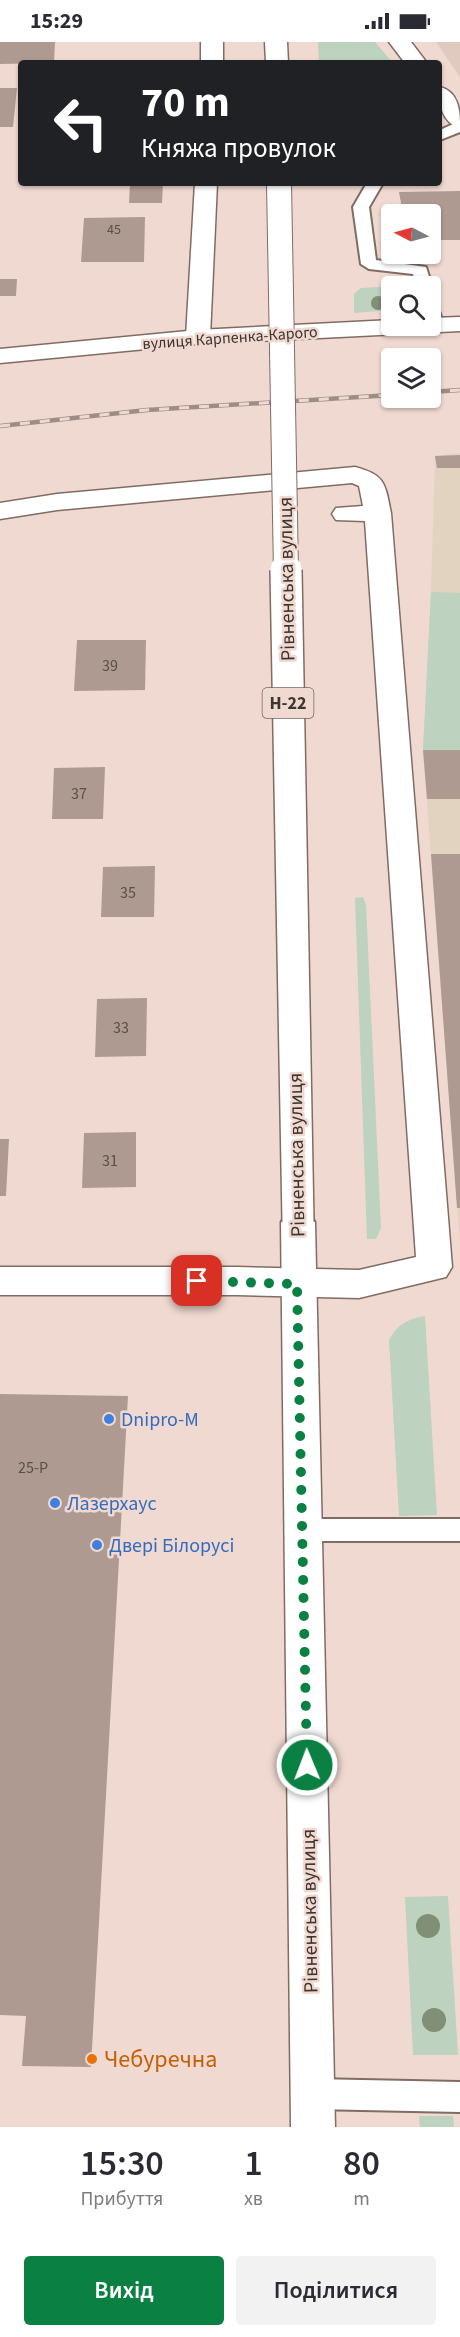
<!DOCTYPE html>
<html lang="uk">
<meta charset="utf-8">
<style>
body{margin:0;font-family:"Source Sans 3",sans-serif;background:#f2f2f3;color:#2b2b33;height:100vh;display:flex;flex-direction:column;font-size:22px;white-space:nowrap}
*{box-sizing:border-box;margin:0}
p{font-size:20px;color:#7c7c81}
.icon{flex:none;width:33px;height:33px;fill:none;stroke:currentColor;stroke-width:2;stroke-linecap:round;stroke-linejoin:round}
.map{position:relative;height:2085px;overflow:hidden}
.drawer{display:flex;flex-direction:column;background:#fff;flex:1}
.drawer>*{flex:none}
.top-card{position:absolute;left:18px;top:18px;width:424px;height:126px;border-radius:6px;box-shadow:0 2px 4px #0004;background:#202124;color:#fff;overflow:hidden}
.needle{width:39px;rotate:276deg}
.controls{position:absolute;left:381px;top:162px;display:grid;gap:12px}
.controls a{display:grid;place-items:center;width:60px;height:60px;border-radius:6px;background:#fff;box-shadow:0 2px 4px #0004;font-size:30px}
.pin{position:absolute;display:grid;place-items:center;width:51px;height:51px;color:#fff;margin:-26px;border-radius:12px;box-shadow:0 3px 9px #0006}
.me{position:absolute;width:66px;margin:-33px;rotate:359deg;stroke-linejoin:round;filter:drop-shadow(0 0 4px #0008)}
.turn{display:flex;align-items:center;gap:21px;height:126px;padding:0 24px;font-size:27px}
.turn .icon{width:78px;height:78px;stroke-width:2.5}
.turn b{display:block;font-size:42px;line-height:51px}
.eta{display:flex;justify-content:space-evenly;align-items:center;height:102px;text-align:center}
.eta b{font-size:36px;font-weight:600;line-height:42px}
.button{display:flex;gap:12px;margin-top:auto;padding:12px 24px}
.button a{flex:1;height:69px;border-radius:6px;background:#0b8043;color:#fff;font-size:24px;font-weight:600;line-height:69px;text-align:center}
.button a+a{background:#f2f2f3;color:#2b2b33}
.status{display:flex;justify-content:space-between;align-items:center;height:42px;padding:0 30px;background:#fff;direction:ltr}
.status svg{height:16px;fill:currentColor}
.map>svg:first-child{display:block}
</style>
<div class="status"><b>15:29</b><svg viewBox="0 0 49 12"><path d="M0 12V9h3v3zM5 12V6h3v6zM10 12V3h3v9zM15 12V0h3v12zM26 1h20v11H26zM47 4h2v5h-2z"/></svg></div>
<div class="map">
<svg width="460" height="2085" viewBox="0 0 460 2085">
<rect width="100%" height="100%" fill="#f0d9d0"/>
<!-- commercial -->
<path fill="#e0c9bf" d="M 436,0 L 460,0 L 460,35 Z"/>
<!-- industrial -->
<path fill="#e2d2c0" d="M 460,411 L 460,1200 L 423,708 L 431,550 L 435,414 Z"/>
<!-- green -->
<g fill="#bdd2bf">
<path d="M 318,0 L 375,0 L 393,21 L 319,21 Z"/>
<path d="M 392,244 L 391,268 L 354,271 L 354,252 L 361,246 L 395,244 L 396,244 Z"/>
<path d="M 431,550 L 460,551 L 460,708 L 423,708 Z"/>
<path d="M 363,855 L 366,863 L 381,1186 L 376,1197 L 367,1197 L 355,856 Z"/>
<path d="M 425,1274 L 437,1473 L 399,1474 L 389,1298 C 397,1283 407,1277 425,1274 Z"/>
<path d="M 448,1854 L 458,2013 L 413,2013 L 405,1855 Z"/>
<path d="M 419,2074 L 453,2074 L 454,2085 L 420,2085 Z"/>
</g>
<!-- building -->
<g fill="#af9a91">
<path d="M 0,0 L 55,0 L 54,21 L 0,22 Z"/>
<path d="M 0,46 L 17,46 L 13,85 L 0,85 Z"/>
<path d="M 130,141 L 163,141 L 162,161 L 129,161 Z"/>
<path d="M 460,149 L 460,198 L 430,198 L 430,172 L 403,172 L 399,150 Z"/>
<path d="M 145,175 L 144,220 L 81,220 L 84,176 Z"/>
<path d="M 0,237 L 17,237 L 16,254 L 0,254 Z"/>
<path d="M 460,413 L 460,426 L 437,426 L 435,414 Z"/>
<path d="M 77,598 L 146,598 L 145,648 L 74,649 Z"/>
<path d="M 423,708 L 460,708 L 460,757 L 427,757 Z"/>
<path d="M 105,725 L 103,777 L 52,777 L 54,726 Z"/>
<path d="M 431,812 L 460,812 L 460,1166 L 457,1166 Z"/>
<path d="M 155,824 L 154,875 L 101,875 L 103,825 Z"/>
<path d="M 147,956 L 146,1014 L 95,1015 L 97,957 Z"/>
<path d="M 136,1090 L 136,1145 L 82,1146 L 84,1091 Z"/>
<path d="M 0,1097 L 9,1097 L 6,1154 L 0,1154 Z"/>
<path d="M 0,1352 L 128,1354 L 91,2025 L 22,2024 L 26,1974 L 0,1973 Z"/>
</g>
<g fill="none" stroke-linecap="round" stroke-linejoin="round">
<defs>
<g id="service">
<path d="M 460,79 L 460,90 L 440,98 L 440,88 Z"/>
<path d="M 367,141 L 383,141 L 369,165 L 376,218 L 426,225 L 432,244 L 430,246 L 430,244 L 416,244 L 413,232 L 369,227 L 361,222 L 353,165 Z"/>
<path d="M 430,261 L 438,266 L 444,284 L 442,288 L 436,289 L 428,284 L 430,284 Z"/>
<path d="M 302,1477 L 460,1477 L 460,1499 L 302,1499 L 293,1496 L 289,1488 L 293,1480 Z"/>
<path d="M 313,2037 L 460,2040 L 460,2070 L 313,2067 L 302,2063 L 298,2052 L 302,2041 Z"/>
</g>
<path id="minor" d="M 355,425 C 386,433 385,442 391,471 L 452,1225 L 446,1235 L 359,1256 L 237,1253 L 0,1253 L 0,1225 L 237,1225 L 359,1228 L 416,1215 L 365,479 L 336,478 L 332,472 L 336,466 L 363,464 L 359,444 L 352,441 L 57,468 L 0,477 L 0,461 L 57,452 Z"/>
<path id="tertiary" d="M 460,275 L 460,289 L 198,302 L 0,321 L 0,307 L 198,288 L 392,278 L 392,284 L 430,284 L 430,276 Z"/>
<g id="primary">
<rect x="201" y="0" width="22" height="21"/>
<path d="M 265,0 L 287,0 L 288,21 L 266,21 Z"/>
<path d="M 389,0 L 411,0 L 427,21 L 405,21 Z"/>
<path d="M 440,45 C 459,50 460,69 460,86 C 442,81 438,61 440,45 Z"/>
<path d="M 195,141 L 217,141 L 210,295 L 207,300 L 198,302 L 189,300 L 186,295 Z"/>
<path d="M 298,1167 L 310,1170 L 315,1180 L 335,2085 L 291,2085 L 281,1180 L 286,1170 Z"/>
</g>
</defs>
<!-- service casing -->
<use href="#service" stroke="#806c63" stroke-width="4"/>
<!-- minor casing -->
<use href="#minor" stroke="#806c63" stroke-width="3"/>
<!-- tertiary casing -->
<use href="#tertiary" stroke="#806c63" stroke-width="3"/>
<!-- primary casing -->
<use href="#primary" stroke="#806c63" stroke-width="3"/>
<!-- service -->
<use href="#service" fill="#fff" fill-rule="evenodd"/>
<!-- minor -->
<use href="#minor" fill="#fff" fill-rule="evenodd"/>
<!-- tertiary -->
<use href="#tertiary" fill="#fff" fill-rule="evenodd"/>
<!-- primary -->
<use href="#primary" fill="#fff" fill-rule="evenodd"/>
<defs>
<g id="rail">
<path d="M 430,350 L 460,348"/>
<path d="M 0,384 L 147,368 L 392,353"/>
</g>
</defs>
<!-- rail casing -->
<use href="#rail" stroke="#9e8d87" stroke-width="4.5"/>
<!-- rail -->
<use href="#rail" stroke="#f0d9d0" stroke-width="3" stroke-dasharray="10" stroke-linecap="butt"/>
<defs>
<path id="primary-bridge-far1" d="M 279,141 L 286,530"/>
<path id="primary-bridge" d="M 286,528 L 298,1180"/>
</defs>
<!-- primary-bridge-far1 casing -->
<use href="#primary-bridge-far1" stroke="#806c63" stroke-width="26" stroke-linecap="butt"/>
<!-- primary-bridge casing -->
<use href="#primary-bridge" stroke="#806c63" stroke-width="34" stroke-linecap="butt"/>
<!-- primary-bridge-far1 -->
<use href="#primary-bridge-far1" stroke="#fff" stroke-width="24"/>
<!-- primary-bridge -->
<use href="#primary-bridge" stroke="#fff" stroke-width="31"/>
</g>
<!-- trees -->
<g fill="#808f75">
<circle cx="378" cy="261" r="7"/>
<circle cx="428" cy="1884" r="12"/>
<circle cx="434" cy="1978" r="12"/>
</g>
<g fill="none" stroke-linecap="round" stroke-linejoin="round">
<!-- route -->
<path stroke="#0b8043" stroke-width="10" stroke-dasharray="0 18" d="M 197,1239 L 297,1242 L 307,1723"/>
</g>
<!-- markers -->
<g fill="#3f7fe0" stroke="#f0d9d0" stroke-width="2">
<circle cx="109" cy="1377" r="6"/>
<circle cx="55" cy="1461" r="6"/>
<circle cx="97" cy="1503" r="6"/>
</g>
<circle fill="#e8710a" stroke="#f0d9d0" stroke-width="2" cx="92" cy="2017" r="6"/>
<g text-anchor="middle" stroke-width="5" stroke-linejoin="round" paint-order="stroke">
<!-- far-number labels -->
<g font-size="14" fill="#5a4e49">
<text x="114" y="192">45</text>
</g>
<!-- far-street labels -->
<g font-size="16" fill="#3e3531" stroke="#f0d9d0">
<text transform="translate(230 295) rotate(-4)" y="6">вулиця Карпенка-Карого</text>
</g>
<!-- number labels -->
<g font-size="16" fill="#5a4e49">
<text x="110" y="629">39</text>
<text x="79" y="757">37</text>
<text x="128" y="856">35</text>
<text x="121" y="991">33</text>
<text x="110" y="1124">31</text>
<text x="33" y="1431">25-Р</text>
</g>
<!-- shield labels -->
<rect fill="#f0d9d0" stroke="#736661" stroke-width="1.5" x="262.5" y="646" width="51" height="30" rx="4.5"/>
<g font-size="18" font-weight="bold" fill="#3e3531">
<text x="288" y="667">Н-22</text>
</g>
<!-- street labels -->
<g font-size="20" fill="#3e3531" stroke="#f0d9d0">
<text transform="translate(286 537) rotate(-91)" y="7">Рівненська вулиця</text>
<text transform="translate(296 1113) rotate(-91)" y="7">Рівненська вулиця</text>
<text transform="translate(309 1869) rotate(-91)" y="7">Рівненська вулиця</text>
</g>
<!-- shop labels -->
<g font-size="20" fill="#366cbe" stroke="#f0d9d0" text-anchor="start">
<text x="121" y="1384">Dnipro-M</text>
<text x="67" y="1468">Лазерхаус</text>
<text x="109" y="1510">Двері Білорусі</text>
</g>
<!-- near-food labels -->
<g font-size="24" fill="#c56008" stroke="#f0d9d0" text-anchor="start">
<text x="104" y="2025">Чебуречна</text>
</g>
</g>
</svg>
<div class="controls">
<a><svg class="needle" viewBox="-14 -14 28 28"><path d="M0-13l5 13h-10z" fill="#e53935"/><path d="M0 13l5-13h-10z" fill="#7c7c81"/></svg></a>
<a><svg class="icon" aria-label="search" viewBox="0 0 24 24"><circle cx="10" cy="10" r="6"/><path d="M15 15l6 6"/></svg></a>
<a><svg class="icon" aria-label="layers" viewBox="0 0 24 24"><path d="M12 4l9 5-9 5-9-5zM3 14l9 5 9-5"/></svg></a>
</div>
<div class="pin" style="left:197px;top:1239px;background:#d93025"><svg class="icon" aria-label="arrive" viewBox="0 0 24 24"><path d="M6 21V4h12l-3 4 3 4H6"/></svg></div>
<svg class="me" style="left:307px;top:1723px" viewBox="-20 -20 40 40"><circle r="17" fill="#0b8043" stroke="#fff" stroke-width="3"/><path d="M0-11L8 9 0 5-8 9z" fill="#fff"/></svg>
<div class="top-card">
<div class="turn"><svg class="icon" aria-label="left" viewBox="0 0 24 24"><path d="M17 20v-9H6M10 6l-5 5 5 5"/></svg><div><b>70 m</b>Княжа провулок</div></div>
</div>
</div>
<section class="drawer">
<div class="eta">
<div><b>15:30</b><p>Прибуття</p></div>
<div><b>1</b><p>хв</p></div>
<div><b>80</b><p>m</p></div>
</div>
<div class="button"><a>Вихід</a><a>Поділитися</a></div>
</section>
